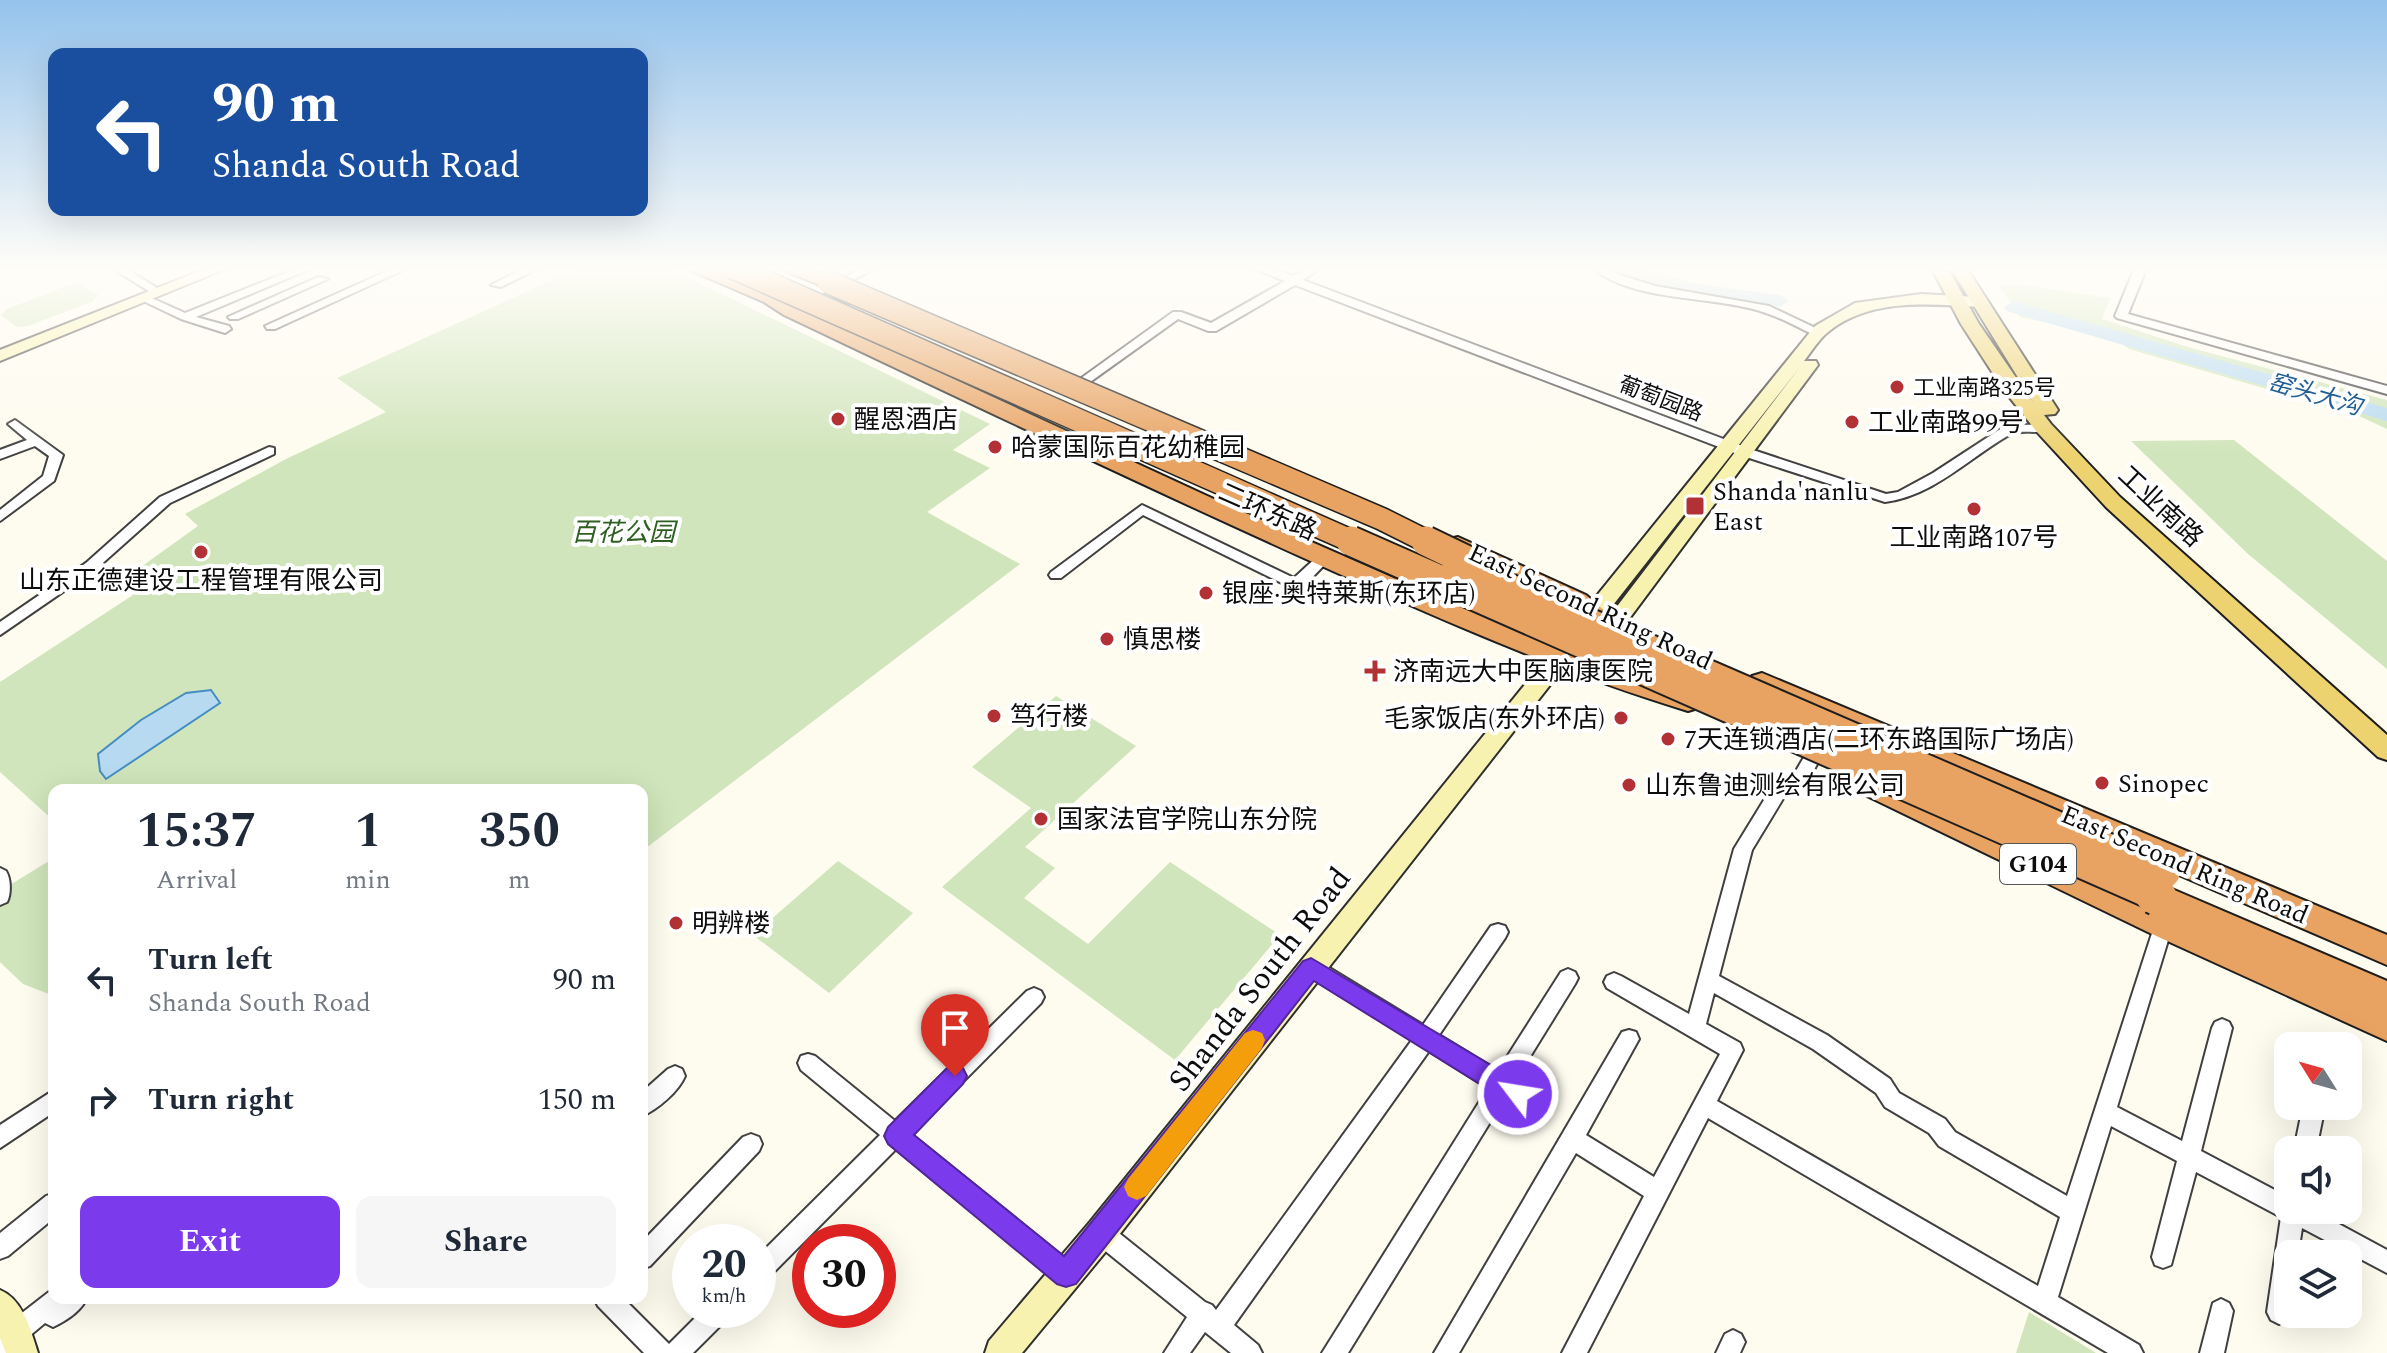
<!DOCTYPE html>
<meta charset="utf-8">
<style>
body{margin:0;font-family:Spectral,"Noto Sans SC",serif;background:#f6f6f7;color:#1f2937;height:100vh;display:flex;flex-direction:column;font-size:30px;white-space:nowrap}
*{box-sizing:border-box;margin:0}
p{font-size:26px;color:#747a83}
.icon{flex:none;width:44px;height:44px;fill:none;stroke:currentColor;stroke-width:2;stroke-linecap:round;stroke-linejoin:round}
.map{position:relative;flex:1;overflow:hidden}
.drawer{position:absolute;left:48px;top:784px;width:600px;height:520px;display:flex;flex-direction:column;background:#fff;border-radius:16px;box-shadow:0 8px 32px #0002}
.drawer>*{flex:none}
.hud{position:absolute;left:48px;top:48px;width:600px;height:168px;border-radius:16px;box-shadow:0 8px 32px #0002;background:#1a4fa0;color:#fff;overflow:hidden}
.needle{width:52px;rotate:307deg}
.controls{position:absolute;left:2274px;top:1032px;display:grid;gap:16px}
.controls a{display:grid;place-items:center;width:88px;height:88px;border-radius:16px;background:#fff;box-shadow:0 8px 32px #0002;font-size:40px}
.speed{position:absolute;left:672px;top:1224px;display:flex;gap:16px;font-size:40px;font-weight:700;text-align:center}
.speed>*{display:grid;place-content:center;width:104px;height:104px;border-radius:50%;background:#fff;box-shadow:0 8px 32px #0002;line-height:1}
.speed small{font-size:20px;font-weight:400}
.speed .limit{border:12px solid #d22;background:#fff;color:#111}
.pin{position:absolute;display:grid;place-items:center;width:68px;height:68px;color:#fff;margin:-82px -34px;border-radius:50% 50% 50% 0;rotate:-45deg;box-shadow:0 0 8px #0007}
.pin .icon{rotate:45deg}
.me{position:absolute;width:88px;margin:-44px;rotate:301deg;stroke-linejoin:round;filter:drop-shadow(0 0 6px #0008)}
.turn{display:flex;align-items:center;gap:28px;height:168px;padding:0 32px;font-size:36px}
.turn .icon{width:104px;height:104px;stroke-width:2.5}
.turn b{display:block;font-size:56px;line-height:68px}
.eta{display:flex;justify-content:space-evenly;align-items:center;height:136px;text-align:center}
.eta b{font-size:48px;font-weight:700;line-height:56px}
.cta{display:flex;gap:16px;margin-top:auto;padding:16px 32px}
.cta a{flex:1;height:92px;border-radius:16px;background:#7c3aed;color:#fff;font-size:32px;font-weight:700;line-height:92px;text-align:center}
.cta a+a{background:#f6f6f7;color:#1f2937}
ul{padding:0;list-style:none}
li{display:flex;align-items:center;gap:24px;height:120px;padding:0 32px}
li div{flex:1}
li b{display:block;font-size:30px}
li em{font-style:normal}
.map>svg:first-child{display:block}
</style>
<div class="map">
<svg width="2387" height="1353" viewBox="0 0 2387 1353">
<rect width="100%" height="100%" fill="#fefbef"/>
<!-- green -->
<g fill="#d0e5bb">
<path d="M 581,267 L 666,267 L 990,424 L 953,450 L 990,468 L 927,512 L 1020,564 L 642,851 L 642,790 L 54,790 L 54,821 L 0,772 L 0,682 L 133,595 L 127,577 L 198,526 L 185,514 L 286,459 L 386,412 L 337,378 Z"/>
<path d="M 81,284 L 98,295 L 93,301 L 28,326 L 17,327 L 1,315 L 7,309 L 69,285 Z"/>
<path d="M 1999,285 L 2025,285 L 2110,298 L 2102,319 L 2188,347 L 2387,400 L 2387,429 L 2359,416 L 2129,349 L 2110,336 L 2020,317 Z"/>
<path d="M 2234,440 L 2387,561 L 2387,669 L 2248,554 L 2131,441 Z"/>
<path d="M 1056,696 L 1136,746 L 1025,847 L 1055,868 L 1024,898 L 1088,944 L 1170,862 L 1280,935 L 1175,1060 L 942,887 L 1031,808 L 972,767 Z"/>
<path d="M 54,858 L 54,996 L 23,984 L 0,962 L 0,891 Z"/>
<path d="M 838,861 L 913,913 L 829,993 L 753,935 Z"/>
<path d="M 2029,1312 L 2096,1353 L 2016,1353 Z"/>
</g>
<!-- water -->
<path fill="#b8daf1" stroke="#458dc2" stroke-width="2" d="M 211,690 L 220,703 L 106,779 L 100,771 L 98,754 L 141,720 L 186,693 Z"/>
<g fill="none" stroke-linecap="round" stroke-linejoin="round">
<!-- river -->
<g fill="#b8daf1" fill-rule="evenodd">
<path d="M 1610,267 L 1635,267 L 1698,284 L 1780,295 L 1789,301 L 1780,307 C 1745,303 1633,291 1610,267 Z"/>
<path d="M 2013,301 L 2387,408 L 2387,421 L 2006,311 L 2004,307 Z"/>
</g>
<defs>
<g id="street">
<path d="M 110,267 L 123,267 L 162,291 L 152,293 Z"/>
<path d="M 300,267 L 310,269 L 196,317 L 229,326 L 231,329 L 225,333 L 181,319 L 137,298 L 147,296 L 185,313 Z"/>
<path d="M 396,267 L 410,267 L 275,329 L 267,329 L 265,326 Z"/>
<path d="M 527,267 L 541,267 L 501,287 L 491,285 Z"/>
<path d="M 863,267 L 877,267 L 848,283 L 838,281 Z"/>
<path d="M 1254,267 L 1268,267 L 1293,276 L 1310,267 L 1322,267 L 1303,280 L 1750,449 L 1886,494 L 1898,492 L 1933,473 L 2005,426 L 2044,424 L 2051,428 C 2039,436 2022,428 2009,435 C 1969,458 1933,496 1885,502 L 1740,455 L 1295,285 L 1216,331 L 1208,331 L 1178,319 L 1083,387 L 1079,388 L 1073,384 L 1173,312 L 1181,312 L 1211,323 L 1285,281 L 1255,269 Z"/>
<path d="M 1591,267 L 1605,267 L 1620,275 L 1655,286 L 1769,306 L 1824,332 L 1818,336 L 1814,335 C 1797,327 1780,317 1763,312 C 1713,295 1633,303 1591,267 Z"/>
<path d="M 2135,267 L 2147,267 L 2128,314 L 2387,386 L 2387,394 L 2117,318 L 2115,316 Z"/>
<path d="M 318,277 L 328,279 L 238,319 L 230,319 L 228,317 Z"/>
<path d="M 15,420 L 63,455 L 54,481 L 0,521 L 0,510 L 43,476 L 49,456 L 35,446 L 0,459 L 0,450 L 27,440 L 8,424 Z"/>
<path d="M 269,447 L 274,448 L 274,454 L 170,503 L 96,569 L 0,635 L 0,622 L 86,563 L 160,497 Z"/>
<path d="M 1142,505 L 1294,578 L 1320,554 L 1330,554 L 1332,557 L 1301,589 L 1296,590 L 1143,515 L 1061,578 L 1051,578 L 1049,575 L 1051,572 Z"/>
<path d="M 1813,751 L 1819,752 L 1821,757 L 1805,786 L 1784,797 L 1752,850 L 1719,976 L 1827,1035 L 1890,1079 L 1899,1093 L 1945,1119 L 1955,1132 L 2067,1196 L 2155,924 L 2157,918 L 2164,916 L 2171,918 L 2173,924 L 2117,1107 L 2182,1141 L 2212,1028 L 2215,1022 L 2222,1019 L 2229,1022 L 2232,1028 L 2201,1151 L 2288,1197 L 2288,1210 L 2313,1210 L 2387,1250 L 2387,1273 L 2302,1228 L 2298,1254 L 2288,1254 L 2290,1314 L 2287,1320 L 2279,1324 L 2271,1320 L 2267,1312 L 2281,1217 L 2196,1172 L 2171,1265 L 2163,1268 L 2155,1265 L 2152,1257 L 2177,1161 L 2111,1126 L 2058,1297 L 2139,1345 L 2143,1353 L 2108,1353 L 1708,1118 L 1587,1353 L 1562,1353 L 1644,1196 L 1576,1153 L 1459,1353 L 1434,1353 L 1622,1032 L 1629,1030 L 1636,1032 L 1639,1039 L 1586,1135 L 1654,1177 L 1720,1054 L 1607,988 L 1604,982 L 1607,976 L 1614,973 L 1621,976 L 1689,1014 L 1734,849 L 1772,787 L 1793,776 L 1807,752 ZM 1714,993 L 1813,1049 L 1876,1093 L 1885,1107 L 1929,1133 L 1939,1146 L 2060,1217 L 2038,1286 L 1717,1101 L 1743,1050 L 1740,1043 L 1706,1024 Z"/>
<path d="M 0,868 L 6,871 C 11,879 11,894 7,902 L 0,905 Z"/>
<path d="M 1498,924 L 1505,926 L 1508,932 L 1505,938 L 1439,1035 L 1498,1071 L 1561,972 L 1568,969 L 1575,972 L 1578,978 L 1575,984 L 1515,1081 L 1540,1097 L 1544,1104 L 1540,1111 L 1533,1114 L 1505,1098 L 1348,1353 L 1322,1353 L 1488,1088 L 1429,1051 L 1234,1325 L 1258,1345 L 1262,1353 L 1231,1353 L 1205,1332 L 1190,1353 L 1164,1353 L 1187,1317 L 1093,1241 L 1090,1233 L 1093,1225 L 1101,1222 L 1109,1225 L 1205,1302 L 1212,1305 L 1216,1310 L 1412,1040 L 1304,973 L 1301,967 L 1304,961 L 1311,959 L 1318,961 L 1423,1025 L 1491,926 Z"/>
<path d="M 1034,988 L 1041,991 L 1044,997 L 1041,1003 L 911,1134 L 1074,1266 L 1078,1274 L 1074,1282 L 1066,1286 L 1058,1282 L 896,1149 L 766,1280 L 758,1284 L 758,1256 L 880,1135 L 801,1070 L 798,1063 L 801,1056 L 808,1054 L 815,1056 L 895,1121 L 1027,991 Z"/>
<path d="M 675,1066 L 682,1069 L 685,1076 C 679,1091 657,1110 642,1116 L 642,1092 L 668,1069 Z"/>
<path d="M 54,1090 L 54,1112 L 0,1148 L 0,1125 Z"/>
<path d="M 2303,1106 L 2325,1106 L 2316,1150 L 2294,1150 Z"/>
<path d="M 751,1134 L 759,1137 L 762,1144 L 759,1151 L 650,1266 L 642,1269 L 642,1242 L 743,1137 Z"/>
<path d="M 54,1193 L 54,1218 L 8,1256 L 0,1259 L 0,1233 L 46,1196 Z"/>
<path d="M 54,1288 L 54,1298 L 87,1298 C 81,1311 66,1321 53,1327 L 45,1323 L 9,1353 L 0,1353 L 0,1330 Z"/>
<path d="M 594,1298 L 623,1298 L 669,1344 L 703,1310 L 732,1310 L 728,1318 L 693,1353 L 644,1353 L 598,1306 Z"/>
<path d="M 2221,1299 L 2229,1303 L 2233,1311 L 2224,1353 L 2200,1353 L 2213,1303 Z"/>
<path d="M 1733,1330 L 1741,1334 L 1745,1342 L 1740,1353 L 1716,1353 L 1725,1334 Z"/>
</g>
<g id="secondary">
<path d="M 210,267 L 230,267 L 0,361 L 0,350 Z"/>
<path d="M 1921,294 L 1979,297 L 1987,302 L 1979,307 C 1928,304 1870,298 1828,332 C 1819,339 1811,352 1804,361 L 1816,361 L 1818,365 L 1629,619 L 1598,638 L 1586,639 L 1112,1244 L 1022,1353 L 985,1353 L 989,1341 L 1090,1222 L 1815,326 L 1855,303 ZM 1800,367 L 1615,609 L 1606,614 Z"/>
<path d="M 0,1290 C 23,1299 31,1331 38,1353 L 6,1353 L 0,1338 Z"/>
</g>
<path id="primary" d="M 1931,267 L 1947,267 L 1979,324 L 2033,402 L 1950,267 L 1966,267 L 2058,410 L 2055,414 L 2044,415 L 2051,424 L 2120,497 L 2387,735 L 2387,760 L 2378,757 L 2106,507 L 2037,432 L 2003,389 L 1961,324 Z"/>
<g id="highway">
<path d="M 689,267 C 727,264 767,287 798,307 L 1216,500 L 1444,600 L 1599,663 L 1698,694 L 1702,701 L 1698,708 L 1688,711 C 1556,671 1431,615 1306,559 C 1131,480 957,397 784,315 L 764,302 L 692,271 Z"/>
<path d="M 782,267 L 808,267 L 835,278 L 861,298 L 858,302 C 839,307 831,292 817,284 C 806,279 796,276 785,271 Z"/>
<path d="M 1458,537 L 1586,595 L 1606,612 L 1602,618 C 1588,623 1580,616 1568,607 L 1449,551 L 1445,545 L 1449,539 Z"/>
<path d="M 1762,673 L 2387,935 L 2387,965 L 1752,690 L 1748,683 L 1752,676 Z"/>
<path d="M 1876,775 L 2142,898 L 2146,887 L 2158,883 L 2387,981 L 2387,1041 L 2152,934 L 1865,795 L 1861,787 L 1865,779 Z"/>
</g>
</defs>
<!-- street casing -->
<use href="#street" stroke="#404040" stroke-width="4"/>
<!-- secondary casing -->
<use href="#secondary" stroke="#2f2f2f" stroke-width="4"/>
<!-- primary casing -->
<use href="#primary" stroke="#1e1e1e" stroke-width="4"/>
<!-- highway casing -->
<use href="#highway" stroke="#1e1e1e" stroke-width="4"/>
<!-- street -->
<use href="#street" fill="#fff" fill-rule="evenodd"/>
<!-- secondary -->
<use href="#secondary" fill="#f8f2b0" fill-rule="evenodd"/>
<!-- primary -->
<use href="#primary" fill="#edd270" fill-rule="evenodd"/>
<!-- highway -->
<use href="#highway" fill="#e8a363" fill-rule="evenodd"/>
<defs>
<g id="highway-bridge-far2">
<path d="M 732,267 L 1356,543"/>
<path d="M 828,282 L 1382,519 L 1430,543"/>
</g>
<g id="highway-bridge-far1">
<path d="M 1351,541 L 2158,897"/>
<path d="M 1426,541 L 1480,567"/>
<path d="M 1457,566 L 2165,873"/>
</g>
<path id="highway-bridge" d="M 2154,895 L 2158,897"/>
</defs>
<!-- highway-bridge-far2 casing -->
<use href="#highway-bridge-far2" stroke="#1e1e1e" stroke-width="25" stroke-linecap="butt"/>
<!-- highway-bridge-far1 casing -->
<use href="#highway-bridge-far1" stroke="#1e1e1e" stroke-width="33" stroke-linecap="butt"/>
<!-- highway-bridge casing -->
<use href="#highway-bridge" stroke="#1e1e1e" stroke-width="41" stroke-linecap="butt"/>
<!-- highway-bridge-far2 -->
<use href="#highway-bridge-far2" stroke="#e8a363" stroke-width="22"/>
<!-- highway-bridge-far1 -->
<use href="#highway-bridge-far1" stroke="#e8a363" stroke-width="29"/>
<!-- highway-bridge -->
<use href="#highway-bridge" stroke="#e8a363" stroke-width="37"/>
</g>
<!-- sky -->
<linearGradient id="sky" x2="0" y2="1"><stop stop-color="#95c3ec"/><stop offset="0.59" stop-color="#fffdf8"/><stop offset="1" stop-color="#fffdf8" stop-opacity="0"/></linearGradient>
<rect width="2387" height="456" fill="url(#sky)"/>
<!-- route -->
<path fill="#7c3aed" stroke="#51269a" stroke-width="2" d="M 1311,958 L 1526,1086 L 1530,1094 L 1526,1102 L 1518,1106 L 1509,1102 L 1314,981 L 1076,1284 L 1066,1287 L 1057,1284 L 888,1144 L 884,1136 L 888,1127 L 947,1068 L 955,1065 L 963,1068 L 967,1076 L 963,1084 L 914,1135 L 1064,1256 L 1303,961 Z"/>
<!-- slow -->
<path fill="#f59e0b" d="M 1253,1030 L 1262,1033 L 1265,1040 L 1262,1048 L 1146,1196 L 1137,1200 L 1128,1196 L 1124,1187 L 1128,1179 L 1245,1033 Z"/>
<!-- markers -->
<g fill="#b23134" stroke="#fff" stroke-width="3">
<circle cx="1897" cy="387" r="8"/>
<circle cx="838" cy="419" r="8"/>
<circle cx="1852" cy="422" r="8"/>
<circle cx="995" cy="447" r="8"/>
<rect x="1685" y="496" width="20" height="20" rx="4"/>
<circle cx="1974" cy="509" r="8"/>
<circle cx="201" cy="552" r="8"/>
<circle cx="1206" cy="593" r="8"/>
<circle cx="1107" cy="639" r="8"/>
<path d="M1371 659h8v8h8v8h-8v8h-8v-8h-8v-8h8z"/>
<circle cx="994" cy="716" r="8"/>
<circle cx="1621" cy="718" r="8"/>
<circle cx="1668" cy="739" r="8"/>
<circle cx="2102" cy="783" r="8"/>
<circle cx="1629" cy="785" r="8"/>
<circle cx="1041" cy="819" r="8"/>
<circle cx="676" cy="923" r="8"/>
</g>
<g text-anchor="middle" stroke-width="8" stroke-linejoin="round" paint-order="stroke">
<!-- far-poi labels -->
<g font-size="22" fill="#0d0d0d" stroke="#fff" text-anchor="start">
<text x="1913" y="395">工业南路325号</text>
</g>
<!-- far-street labels -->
<g font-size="22" fill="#0d0d0d" stroke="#fff">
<text transform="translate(1661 398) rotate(21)" y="8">葡萄园路</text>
</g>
<!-- far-water labels -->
<g font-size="24" font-style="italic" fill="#215f95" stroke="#fff">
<text transform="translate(2315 394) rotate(16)" y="8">窑头大沟</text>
</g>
<!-- shield labels -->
<rect fill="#fff" stroke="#565656" stroke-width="2" x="2000" y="844" width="76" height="40" rx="6"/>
<g font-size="24" font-weight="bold" fill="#0d0d0d">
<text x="2038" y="872">G104</text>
</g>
<!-- poi labels -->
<g font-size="26" fill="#0d0d0d" stroke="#fff" text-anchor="start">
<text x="854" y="428">醒恩酒店</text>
<text x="1868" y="431">工业南路99号</text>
<text x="1011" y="456">哈蒙国际百花幼稚园</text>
<text x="1713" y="500">Shanda'nanlu<tspan x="1713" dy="30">East</tspan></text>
<text x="1974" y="546" text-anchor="middle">工业南路107号</text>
<text x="201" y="589" text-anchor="middle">山东正德建设工程管理有限公司</text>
<text x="1222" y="602">银座·奥特莱斯(东环店)</text>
<text x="1123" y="648">慎思楼</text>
<text x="1393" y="680">济南远大中医脑康医院</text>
<text x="1010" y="725">笃行楼</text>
<text x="1605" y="727" text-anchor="end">毛家饭店(东外环店)</text>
<text x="1684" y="748">7天连锁酒店(二环东路国际广场店)</text>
<text x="2118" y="792">Sinopec</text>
<text x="1645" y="794">山东鲁迪测绘有限公司</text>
<text x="1057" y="828">国家法官学院山东分院</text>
<text x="692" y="932">明辨楼</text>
</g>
<!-- street labels -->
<g font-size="26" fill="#0d0d0d" stroke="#fff">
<text transform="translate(2161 506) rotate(43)" y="9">工业南路</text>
<text transform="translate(1268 511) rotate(24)" y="9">二环东路</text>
<text transform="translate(1591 606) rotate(25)" y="9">East Second Ring Road</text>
<text transform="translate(2185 864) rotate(23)" y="9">East Second Ring Road</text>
</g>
<!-- park labels -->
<g font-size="26" font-style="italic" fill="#2e6023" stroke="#fff">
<text x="623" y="541">百花公园</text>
</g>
<!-- near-street labels -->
<g font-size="32" fill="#0d0d0d" stroke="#fff">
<text transform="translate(1259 979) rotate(-52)" y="11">Shanda South Road</text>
</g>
</g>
</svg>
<div class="controls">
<a><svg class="needle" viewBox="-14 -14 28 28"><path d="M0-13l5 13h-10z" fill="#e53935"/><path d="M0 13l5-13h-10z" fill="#747a83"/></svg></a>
<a><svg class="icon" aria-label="sound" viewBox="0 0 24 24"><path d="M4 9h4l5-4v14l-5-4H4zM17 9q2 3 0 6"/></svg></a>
<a><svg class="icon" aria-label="layers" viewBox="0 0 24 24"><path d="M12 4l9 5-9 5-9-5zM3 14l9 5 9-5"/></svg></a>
</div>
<div class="speed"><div>20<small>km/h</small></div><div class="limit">30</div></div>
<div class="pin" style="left:955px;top:1076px;background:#d93025"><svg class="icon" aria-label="arrive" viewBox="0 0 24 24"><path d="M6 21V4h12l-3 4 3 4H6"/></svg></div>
<svg class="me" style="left:1518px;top:1094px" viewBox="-20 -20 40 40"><circle r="17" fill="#7c3aed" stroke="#fff" stroke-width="3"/><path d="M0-11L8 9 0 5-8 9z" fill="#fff"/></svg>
<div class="hud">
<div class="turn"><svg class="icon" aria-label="left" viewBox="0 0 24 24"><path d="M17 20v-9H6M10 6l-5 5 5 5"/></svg><div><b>90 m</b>Shanda South Road</div></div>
</div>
<section class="drawer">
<div class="eta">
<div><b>15:37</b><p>Arrival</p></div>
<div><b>1</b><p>min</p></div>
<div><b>350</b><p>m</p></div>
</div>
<ul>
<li><svg class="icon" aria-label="left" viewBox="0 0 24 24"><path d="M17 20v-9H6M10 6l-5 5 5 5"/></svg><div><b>Turn left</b><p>Shanda South Road</p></div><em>90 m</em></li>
<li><svg class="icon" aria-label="right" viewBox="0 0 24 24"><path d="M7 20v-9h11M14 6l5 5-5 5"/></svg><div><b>Turn right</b></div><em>150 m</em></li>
</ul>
<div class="cta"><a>Exit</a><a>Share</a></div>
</section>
</div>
